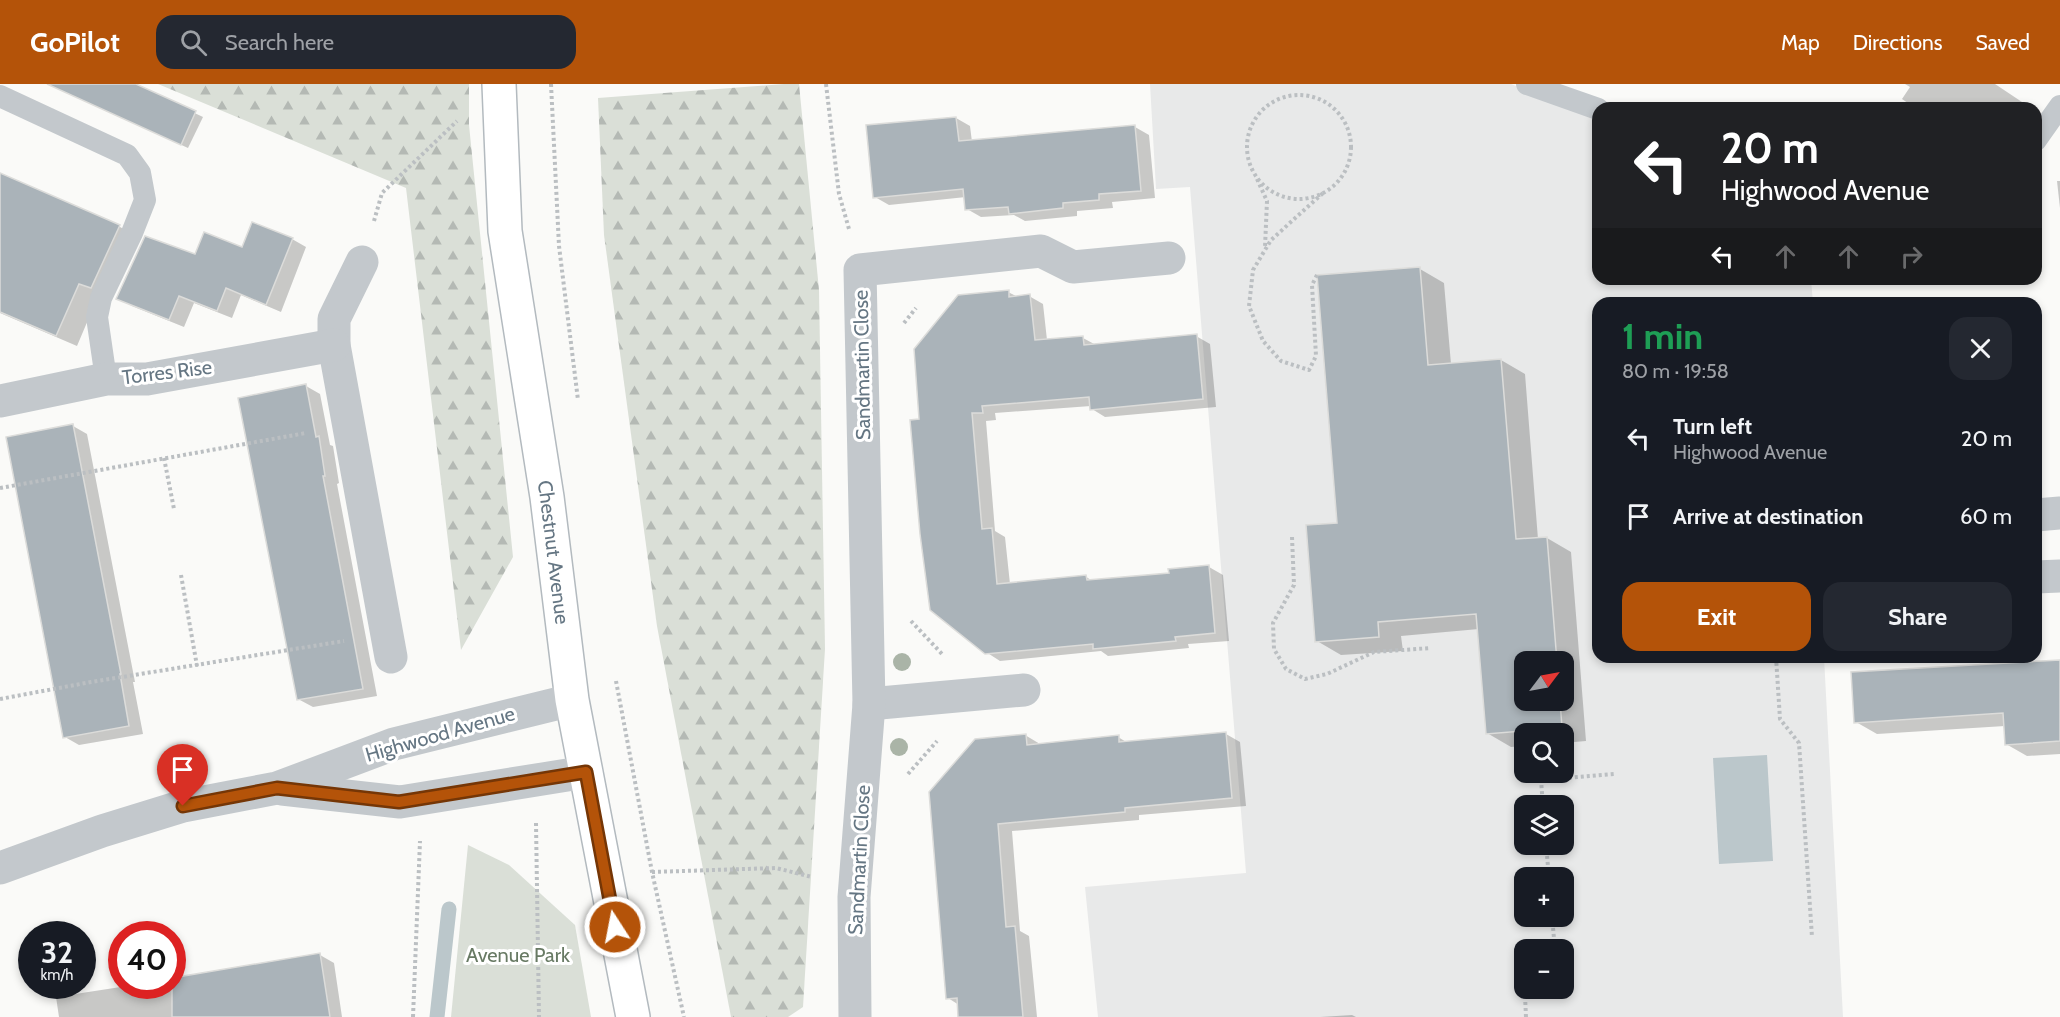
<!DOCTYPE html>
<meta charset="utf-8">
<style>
body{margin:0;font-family:Cabin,sans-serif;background:#242831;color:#f1f3f6;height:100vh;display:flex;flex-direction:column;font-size:22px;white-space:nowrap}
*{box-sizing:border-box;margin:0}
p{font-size:20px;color:#9ea1a6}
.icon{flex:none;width:33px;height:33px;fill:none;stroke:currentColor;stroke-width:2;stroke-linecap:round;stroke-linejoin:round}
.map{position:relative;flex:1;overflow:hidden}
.drawer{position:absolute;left:1592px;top:213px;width:450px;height:366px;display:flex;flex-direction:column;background:#171b24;border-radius:18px;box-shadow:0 3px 9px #0003}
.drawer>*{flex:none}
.banner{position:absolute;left:1592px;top:18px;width:450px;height:183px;border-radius:18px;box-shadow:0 3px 9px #0003;background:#202124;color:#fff;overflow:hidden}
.needle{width:39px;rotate:58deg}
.controls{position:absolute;left:1514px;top:567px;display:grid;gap:12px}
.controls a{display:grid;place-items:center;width:60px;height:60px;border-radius:12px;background:#171b24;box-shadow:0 3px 9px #0003;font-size:30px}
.speed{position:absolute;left:18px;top:837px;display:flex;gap:12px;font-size:30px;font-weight:700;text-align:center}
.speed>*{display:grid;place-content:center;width:78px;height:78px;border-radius:50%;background:#171b24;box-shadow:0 3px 9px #0003;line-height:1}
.speed small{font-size:15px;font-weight:400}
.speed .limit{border:9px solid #d22;background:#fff;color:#111}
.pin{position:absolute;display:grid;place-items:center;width:51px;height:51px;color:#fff;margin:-62px -26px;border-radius:50% 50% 50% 0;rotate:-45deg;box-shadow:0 0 6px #0007}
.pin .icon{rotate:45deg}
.me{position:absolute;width:66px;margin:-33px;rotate:349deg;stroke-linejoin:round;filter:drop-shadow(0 0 4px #0008)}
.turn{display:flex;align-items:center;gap:21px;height:126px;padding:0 30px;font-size:27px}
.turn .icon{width:78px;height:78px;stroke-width:2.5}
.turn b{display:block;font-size:42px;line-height:51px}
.lanes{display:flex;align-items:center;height:57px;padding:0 30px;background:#0003;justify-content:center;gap:30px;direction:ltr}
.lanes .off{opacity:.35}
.round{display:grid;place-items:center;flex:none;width:63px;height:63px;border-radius:18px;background:#242831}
.head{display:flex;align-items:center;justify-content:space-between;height:102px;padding:0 30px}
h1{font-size:36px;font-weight:700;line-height:45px;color:#1e9e55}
.button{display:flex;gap:12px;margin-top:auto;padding:12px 30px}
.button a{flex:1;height:69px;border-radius:18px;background:#b45309;color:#fff;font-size:24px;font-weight:700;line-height:69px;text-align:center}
.button a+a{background:#242831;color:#f1f3f6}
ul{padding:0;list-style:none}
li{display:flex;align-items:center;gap:18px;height:78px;padding:0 30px}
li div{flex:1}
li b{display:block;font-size:22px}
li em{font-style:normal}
header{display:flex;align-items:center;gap:36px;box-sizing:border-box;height:84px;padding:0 30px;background:#b45309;color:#fff}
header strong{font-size:28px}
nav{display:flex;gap:33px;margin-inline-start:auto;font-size:21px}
.search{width:420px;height:54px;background:#242831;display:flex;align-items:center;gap:15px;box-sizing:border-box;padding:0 21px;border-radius:18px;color:#9ea1a6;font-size:22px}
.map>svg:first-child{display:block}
</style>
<header>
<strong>GoPilot</strong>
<div class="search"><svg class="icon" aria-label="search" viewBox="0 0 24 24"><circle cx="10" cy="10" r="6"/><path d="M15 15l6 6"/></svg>Search here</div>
<nav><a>Map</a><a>Directions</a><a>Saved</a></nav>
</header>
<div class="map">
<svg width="2060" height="933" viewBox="0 0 2060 933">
<defs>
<pattern id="forest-firs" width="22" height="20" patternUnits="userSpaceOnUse" patternTransform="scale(1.5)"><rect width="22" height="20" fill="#dadfd7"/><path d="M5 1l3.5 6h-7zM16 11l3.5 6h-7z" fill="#b4b9b4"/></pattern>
</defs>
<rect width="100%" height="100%" fill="#fafaf8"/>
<!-- built -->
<path fill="#e8e9e9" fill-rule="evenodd" d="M 1150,0 L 1511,0 L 1597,34 L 1598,195 L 1811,195 L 1813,219 L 1598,219 L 1598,573 L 1824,573 L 1843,933 L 1098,933 L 1085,803 L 1246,789 L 1190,103 L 1156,105 ZM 1524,578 L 1563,578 L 1563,616 L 1524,616 ZM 1524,650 L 1563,650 L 1563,688 L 1524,688 ZM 1524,722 L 1563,722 L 1563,760 L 1524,760 ZM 1524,794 L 1563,794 L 1563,832 L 1524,832 ZM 1524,866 L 1563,866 L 1563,904 L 1524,904 Z"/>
<!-- green -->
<path fill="#dadfd7" d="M 468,761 L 509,781 L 575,841 L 591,933 L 451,933 Z"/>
<!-- forest -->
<g fill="url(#forest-firs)">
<path d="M 158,0 L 469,0 L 469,41 L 513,473 L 461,566 L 406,104 Z"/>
<path d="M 784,0 L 799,0 L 819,206 L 825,565 L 803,923 L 788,933 L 731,933 L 657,542 L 604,151 L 598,14 Z"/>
</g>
<!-- water -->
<path fill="#bbc7cb" d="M 1767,671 L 1773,777 L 1719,780 L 1713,674 Z"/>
<!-- shadow -->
<g fill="#0003" fill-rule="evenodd">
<path d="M 92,0 L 133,0 L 203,33 L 188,64 L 92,20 Z"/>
<path d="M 1905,0 L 1995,0 L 2031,24 L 1915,24 L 1902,15 L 1910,3 Z"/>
<path d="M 2036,27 L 2041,31 L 2036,40 Z"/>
<path d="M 956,34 L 970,42 L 972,58 L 1135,43 L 1149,51 L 1155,114 L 1112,118 L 1113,124 L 1077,127 L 1077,132 L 1025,137 L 1014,131 L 981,133 L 967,125 L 966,113 L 889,121 L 875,113 Z"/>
<path d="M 0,91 L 120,143 L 140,154 L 99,210 L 77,262 L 0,229 Z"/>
<path d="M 2057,97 L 2060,97 L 2060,124 Z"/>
<path d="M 292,155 L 306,163 L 281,228 L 241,211 L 232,234 L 194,219 L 184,243 L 132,222 L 118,214 L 195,172 Z"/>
<path d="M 1420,185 L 1444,199 L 1451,280 L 1501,276 L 1525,290 L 1538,455 L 1547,454 L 1571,468 L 1586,657 L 1563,659 L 1563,650 L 1524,650 L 1524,662 L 1511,663 L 1487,649 L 1479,545 L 1401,552 L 1403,567 L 1341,571 L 1317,557 L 1339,440 ZM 1524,578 L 1563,578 L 1563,616 L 1524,616 Z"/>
<path d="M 1008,208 L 1018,213 L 1029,212 L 1043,220 L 1047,256 L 1083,254 L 1096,261 L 1196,252 L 1210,260 L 1216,323 L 1105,333 L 1092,325 L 1091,322 L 995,329 L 996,336 L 986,337 L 995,447 L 1005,453 L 1010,500 L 1086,493 L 1093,497 L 1171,490 L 1209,483 L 1223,491 L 1229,557 L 1188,560 L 1189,564 L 1108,572 L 1101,567 L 1000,577 L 986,568 L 921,336 Z"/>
<path d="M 306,302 L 320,310 L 330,361 L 333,362 L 339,399 L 337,400 L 377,612 L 313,623 L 298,615 Z"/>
<path d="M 73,342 L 87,350 L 135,598 L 133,598 L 143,650 L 79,661 L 65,653 Z"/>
<path d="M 2060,577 L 2060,670 L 2027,672 L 2006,660 L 2005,642 L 1877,650 L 1856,638 Z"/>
<path d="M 1226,650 L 1240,658 L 1246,722 L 1139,731 L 1139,736 L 1012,747 L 1020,847 L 1029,852 L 1037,933 L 960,933 L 959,921 L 948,914 L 931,709 L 1025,651 L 1040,660 L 1118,653 L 1128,659 Z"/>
<path d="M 320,871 L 334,879 L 342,933 L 59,933 L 56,913 L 127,902 L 172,902 Z"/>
<path d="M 1352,931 L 1356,933 L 1320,933 Z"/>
</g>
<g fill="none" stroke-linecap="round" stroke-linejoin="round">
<!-- stream -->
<path stroke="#bbc7cb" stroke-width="15" d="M 437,933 L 449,825"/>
</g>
<!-- building -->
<g fill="#aab3b9" stroke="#dcdcda" stroke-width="1.5">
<path d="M 47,0 L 136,0 L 196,27 L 181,61 Z"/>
<path d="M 956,33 L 959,57 L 1135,41 L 1141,107 L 1099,110 L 1099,116 L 1063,119 L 1063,124 L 1009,130 L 1008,123 L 965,126 L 963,105 L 873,114 L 866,41 Z"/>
<path d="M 0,89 L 120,141 L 91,204 L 79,200 L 56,252 L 0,228 Z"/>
<path d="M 252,138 L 293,154 L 266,221 L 226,204 L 217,227 L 179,212 L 169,236 L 116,215 L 145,152 L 195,170 L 204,148 L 242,163 Z"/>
<path d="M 1420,183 L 1428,281 L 1501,275 L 1516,455 L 1547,453 L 1557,578 L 1524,578 L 1524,616 L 1560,616 L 1562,644 L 1486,650 L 1476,530 L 1378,538 L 1379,553 L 1315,558 L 1306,441 L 1337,439 L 1317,191 Z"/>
<path d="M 1009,206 L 1009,213 L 1030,210 L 1035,256 L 1083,252 L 1084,261 L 1197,250 L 1203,315 L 1090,326 L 1089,313 L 982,322 L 983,329 L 972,329 L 982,445 L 992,444 L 997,500 L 1086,491 L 1087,496 L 1169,489 L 1168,485 L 1209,481 L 1215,549 L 1175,553 L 1176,557 L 1093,565 L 1093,560 L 985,570 L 930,526 L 920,450 L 910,336 L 919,335 L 914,265 L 958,211 Z"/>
<path d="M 306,300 L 316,353 L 319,352 L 325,392 L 323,392 L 363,605 L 297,616 L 238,314 Z"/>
<path d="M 73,340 L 121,590 L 120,590 L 129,642 L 63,654 L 6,353 Z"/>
<path d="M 2060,576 L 2060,657 L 2005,661 L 2003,629 L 1854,639 L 1851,588 Z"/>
<path d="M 1226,648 L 1232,714 L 1125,724 L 1125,728 L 998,740 L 1006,843 L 1015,842 L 1023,933 L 958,933 L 957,914 L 946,915 L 929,708 L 975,655 L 1026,650 L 1027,661 L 1119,651 L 1119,658 Z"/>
<path d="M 320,869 L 330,933 L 172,933 L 172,894 Z"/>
</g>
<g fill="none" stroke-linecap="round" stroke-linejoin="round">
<defs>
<g id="secondary">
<path id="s1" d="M 499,0 L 505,147 L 547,413 L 572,616 L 633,933"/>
</g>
</defs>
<!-- secondary casing -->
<use href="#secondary" stroke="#b3babf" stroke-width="36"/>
<!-- path -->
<g stroke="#bbbfc2" stroke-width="4" stroke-dasharray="3 3" stroke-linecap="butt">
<path d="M 551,0 L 559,162 L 578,316"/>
<path d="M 826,0 L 839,110 L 849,145"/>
<circle cx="1299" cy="63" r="52"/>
<path d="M 1257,95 L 1267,117 L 1265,163"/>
<path d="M 374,137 L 382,109 L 457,37"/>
<path d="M 1317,191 L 1312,201 L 1316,272 L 1309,286 L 1281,277 L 1263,257 L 1249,222 L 1253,186 L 1271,156 L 1323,109"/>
<path d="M 904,239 L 916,224"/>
<path d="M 164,374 L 174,425"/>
<path d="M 0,404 L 306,349"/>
<path d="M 1292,453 L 1294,501 L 1273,539 L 1274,565 L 1286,585 L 1305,595 L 1327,590 L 1374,568 L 1431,564"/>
<path d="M 181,491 L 197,582"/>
<path d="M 911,537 L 943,571"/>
<path d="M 1776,573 L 1780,635 L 1799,659 L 1812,853"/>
<path d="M 616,597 L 652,788 L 684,933"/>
<path d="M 0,615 L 91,598 L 344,557"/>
<path d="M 908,690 L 937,657"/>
<path d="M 1543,722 L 1541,696 L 1614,690"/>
<path d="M 536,739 L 539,933"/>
<path d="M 1546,760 L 1549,794"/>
<path d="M 652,788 L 776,784 L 812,793"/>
<path d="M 1552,832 L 1555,866"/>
<path d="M 413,933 L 420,757"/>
<path d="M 1526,933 L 1525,912 L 1537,904"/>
</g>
<!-- lane -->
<g stroke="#c3c8cc" stroke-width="22">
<path d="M 1527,0 L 1598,25"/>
<path d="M 0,12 L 127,71 L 140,89 L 145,116 L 132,149 L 101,214 L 97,233 L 106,295"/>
<path d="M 2036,56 L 2060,22"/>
</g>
<!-- street -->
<g stroke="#c3c8cc" stroke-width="33">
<path d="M 362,178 L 334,235 L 334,261 L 391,573"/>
<path d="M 0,317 L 106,295 L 147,295 L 334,261"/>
<path d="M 2036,431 L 2060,429"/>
<path d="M 2036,493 L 2060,492"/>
<path d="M 869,620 L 1024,606"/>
<path d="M 282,705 L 400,718 L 586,688"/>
<path d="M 0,784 L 102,747 L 183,722 L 277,704 L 394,660 L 572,616"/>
<path d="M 855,933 L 854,813 L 869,620 L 860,186 L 1041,167 L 1073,183 L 1169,174"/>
</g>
<!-- secondary -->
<use href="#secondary" stroke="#fff" stroke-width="33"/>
</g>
<!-- trees -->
<g fill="#aab4a7">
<circle cx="902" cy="578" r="9"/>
<circle cx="899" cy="663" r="9"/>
</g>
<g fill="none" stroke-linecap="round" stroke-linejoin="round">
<defs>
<path id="route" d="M 183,722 L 277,704 L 399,718 L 586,688 L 615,843"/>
</defs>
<!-- route casing -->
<use href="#route" stroke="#753606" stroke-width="15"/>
<!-- route -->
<use href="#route" stroke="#b45309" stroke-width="10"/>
</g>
<g text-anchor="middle" stroke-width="6" stroke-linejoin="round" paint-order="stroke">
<!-- street labels -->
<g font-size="20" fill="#657683" stroke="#fff">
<text transform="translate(862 281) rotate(-91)" y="7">Sandmartin Close</text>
<text transform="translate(167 288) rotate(-7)" y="7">Torres Rise</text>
<text dy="7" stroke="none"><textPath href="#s1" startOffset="472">Chestnut Avenue</textPath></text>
<text transform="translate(440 650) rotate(-16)" y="7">Highwood Avenue</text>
<text transform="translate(859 776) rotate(-87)" y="7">Sandmartin Close</text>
</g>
<!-- park labels -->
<g font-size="20" fill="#687a64" stroke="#fff">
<text x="518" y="878">Avenue Park</text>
</g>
</g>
</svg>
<div class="controls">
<a><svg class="needle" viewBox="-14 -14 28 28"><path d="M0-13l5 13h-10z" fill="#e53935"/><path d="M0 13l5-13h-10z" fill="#9ea1a6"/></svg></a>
<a><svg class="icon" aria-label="search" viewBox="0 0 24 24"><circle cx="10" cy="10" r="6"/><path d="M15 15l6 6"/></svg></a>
<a><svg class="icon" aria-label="layers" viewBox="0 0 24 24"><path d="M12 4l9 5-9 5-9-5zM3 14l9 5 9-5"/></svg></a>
<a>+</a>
<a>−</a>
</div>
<div class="speed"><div>32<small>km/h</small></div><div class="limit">40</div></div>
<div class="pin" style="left:183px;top:722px;background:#d93025"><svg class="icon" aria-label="arrive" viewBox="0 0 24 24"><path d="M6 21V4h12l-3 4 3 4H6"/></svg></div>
<svg class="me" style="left:615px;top:843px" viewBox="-20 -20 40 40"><circle r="17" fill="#b45309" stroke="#fff" stroke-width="3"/><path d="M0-11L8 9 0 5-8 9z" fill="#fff"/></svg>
<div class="banner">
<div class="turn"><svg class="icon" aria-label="left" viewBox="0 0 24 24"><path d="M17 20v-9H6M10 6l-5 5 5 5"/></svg><div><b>20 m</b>Highwood Avenue</div></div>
<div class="lanes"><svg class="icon" aria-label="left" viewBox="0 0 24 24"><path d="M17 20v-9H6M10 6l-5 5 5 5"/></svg><svg class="icon off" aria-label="ahead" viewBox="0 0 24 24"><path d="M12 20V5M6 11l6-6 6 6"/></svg><svg class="icon off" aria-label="ahead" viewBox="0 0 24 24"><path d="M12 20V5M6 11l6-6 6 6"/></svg><svg class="icon off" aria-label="right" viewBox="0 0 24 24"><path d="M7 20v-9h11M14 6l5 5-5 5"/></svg></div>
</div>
<section class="drawer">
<div class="head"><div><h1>1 min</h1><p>80 m · 19:58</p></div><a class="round"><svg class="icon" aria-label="close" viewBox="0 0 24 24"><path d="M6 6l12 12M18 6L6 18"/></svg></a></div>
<ul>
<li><svg class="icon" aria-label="left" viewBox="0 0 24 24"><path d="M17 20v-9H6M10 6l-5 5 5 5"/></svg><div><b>Turn left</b><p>Highwood Avenue</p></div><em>20 m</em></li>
<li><svg class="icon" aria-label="arrive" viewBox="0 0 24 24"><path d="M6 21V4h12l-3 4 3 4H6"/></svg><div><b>Arrive at destination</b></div><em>60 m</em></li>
</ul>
<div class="button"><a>Exit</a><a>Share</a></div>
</section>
</div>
